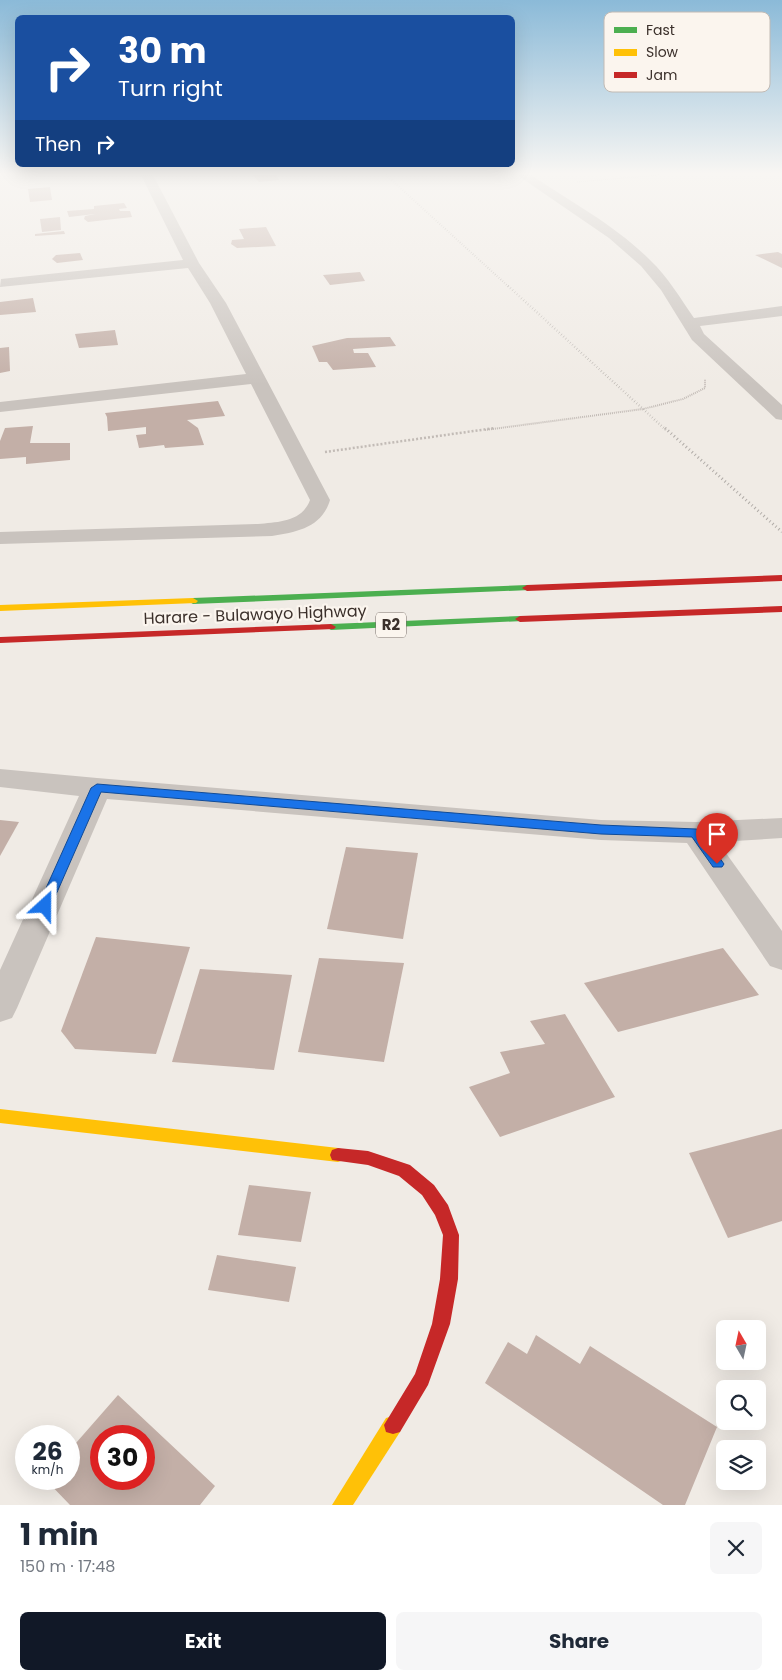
<!DOCTYPE html>
<meta charset="utf-8">
<style>
body{margin:0;font-family:Poppins,sans-serif;background:#f6f6f7;color:#1f2937;height:100vh;display:flex;flex-direction:column;font-size:19px;white-space:nowrap}
*{box-sizing:border-box;margin:0}
p{font-size:16px;color:#747a83}
.icon{flex:none;width:28px;height:28px;fill:none;stroke:currentColor;stroke-width:2;stroke-linecap:round;stroke-linejoin:round}
.map{position:relative;height:1505px;overflow:hidden}
.side{display:flex;flex-direction:column;background:#fff;flex:1}
.side>*{flex:none}
.banner{position:absolute;left:15px;top:15px;width:500px;height:152px;border-radius:8px;box-shadow:0 5px 20px #0002;background:#1a4fa0;color:#fff;overflow:hidden}
.needle{width:32px;rotate:351deg}
.controls{position:absolute;left:716px;top:1320px;display:grid;gap:10px}
.controls a{display:grid;place-items:center;width:50px;height:50px;border-radius:8px;background:#fff;box-shadow:0 5px 20px #0002;font-size:25px}
.speed{position:absolute;left:15px;top:1425px;display:flex;gap:10px;font-size:25px;font-weight:700;text-align:center}
.speed>*{display:grid;place-content:center;width:65px;height:65px;border-radius:50%;background:#fff;box-shadow:0 5px 20px #0002;line-height:1}
.speed small{font-size:12px;font-weight:400}
.speed .limit{border:8px solid #d22;background:#fff;color:#111}
.pin{position:absolute;display:grid;place-items:center;width:42px;height:42px;color:#fff;margin:-51px -21px;border-radius:50% 50% 50% 0;rotate:-45deg;box-shadow:0 0 5px #0007}
.pin .icon{rotate:45deg}
.me{position:absolute;width:55px;margin:-28px;rotate:24deg;stroke-linejoin:round;filter:drop-shadow(0 0 4px #0008)}
.turn{display:flex;align-items:center;gap:18px;height:105px;padding:0 20px;font-size:22px}
.turn .icon{width:65px;height:65px;stroke-width:2.5}
.turn b{display:block;font-size:35px;line-height:42px}
.then{display:flex;align-items:center;height:48px;padding:0 20px;background:#0003;gap:10px;font-size:19px}
.round{display:grid;place-items:center;flex:none;width:52px;height:52px;border-radius:8px;background:#f6f6f7}
.head{display:flex;align-items:center;justify-content:space-between;height:85px;padding:0 20px}
h1{font-size:30px;font-weight:700;line-height:38px}
.primary-button{display:flex;gap:10px;margin-top:auto;padding:10px 20px}
.primary-button a{flex:1;height:58px;border-radius:8px;background:#111827;color:#fff;font-size:20px;font-weight:700;line-height:58px;text-align:center}
.primary-button a+a{background:#f6f6f7;color:#1f2937}
.map>svg:first-child{display:block}
</style>
<div class="map">
<svg width="782" height="1505" viewBox="0 0 782 1505">
<rect width="100%" height="100%" fill="#f0ebe5"/>
<!-- building -->
<g fill="#c3afa7" fill-rule="evenodd">
<path d="M 253,175 L 277,175 L 279,180 L 259,182 Z"/>
<path d="M 50,187 L 52,200 L 30,202 L 28,189 Z"/>
<path d="M 124,203 L 127,208 L 119,209 L 120,211 L 130,211 L 132,217 L 88,222 L 84,219 L 85,216 L 95,214 L 69,217 L 67,211 L 94,209 L 94,206 Z"/>
<path d="M 60,217 L 61,230 L 42,232 L 40,219 Z"/>
<path d="M 266,227 L 276,246 L 237,248 L 231,244 L 232,240 L 244,239 L 239,229 Z"/>
<path d="M 64,231 L 65,234 L 35,236 L 35,234 Z"/>
<path d="M 778,252 L 782,254 L 782,268 L 755,255 Z"/>
<path d="M 80,253 L 83,260 L 57,263 L 52,259 L 56,255 Z"/>
<path d="M 360,272 L 365,281 L 330,285 L 323,275 Z"/>
<path d="M 33,298 L 36,312 L 0,315 L 0,302 Z"/>
<path d="M 115,330 L 118,345 L 79,348 L 75,334 Z"/>
<path d="M 390,337 L 396,346 L 353,349 L 354,353 L 368,353 L 376,367 L 333,370 L 327,362 L 319,362 L 312,346 L 347,338 Z"/>
<path d="M 9,347 L 10,371 L 0,373 L 0,348 Z"/>
<path d="M 218,401 L 225,416 L 187,420 L 198,428 L 204,445 L 165,448 L 164,445 L 139,448 L 136,435 L 146,434 L 146,427 L 108,431 L 107,417 L 105,413 Z"/>
<path d="M 33,426 L 30,443 L 70,443 L 70,460 L 26,464 L 26,457 L 0,459 L 0,441 L 5,428 Z"/>
<path d="M 0,820 L 19,822 L 0,856 Z"/>
<path d="M 346,847 L 418,853 L 403,939 L 327,929 Z"/>
<path d="M 96,937 L 190,947 L 156,1054 L 75,1049 L 61,1031 Z"/>
<path d="M 723,948 L 759,995 L 618,1032 L 584,983 Z"/>
<path d="M 319,958 L 404,963 L 384,1062 L 298,1052 Z"/>
<path d="M 200,969 L 292,975 L 274,1070 L 172,1062 Z"/>
<path d="M 565,1014 L 615,1097 L 500,1137 L 469,1087 L 510,1073 L 500,1052 L 545,1044 L 530,1021 Z"/>
<path d="M 782,1129 L 782,1221 L 728,1238 L 689,1153 Z"/>
<path d="M 249,1185 L 311,1192 L 301,1242 L 238,1235 Z"/>
<path d="M 217,1255 L 296,1267 L 289,1302 L 208,1290 Z"/>
<path d="M 536,1335 L 580,1364 L 590,1346 L 717,1427 L 685,1505 L 663,1505 L 485,1383 L 508,1342 L 527,1354 Z"/>
<path d="M 118,1395 L 215,1486 L 200,1505 L 70,1505 L 45,1479 L 69,1479 L 69,1451 ZM 101,1436 L 144,1436 L 144,1479 L 101,1479 Z"/>
</g>
<g fill="none" stroke-linecap="round" stroke-linejoin="round">
<!-- path-far2 -->
<path stroke="#c2bbb6" stroke-width="1" stroke-dasharray="1 1" stroke-linecap="butt" d="M 577,182 L 659,175"/>
<!-- path-far1 -->
<path stroke="#c2bbb6" stroke-width="2" stroke-dasharray="1 1" stroke-linecap="butt" d="M 485,430 L 643,409 L 683,399 L 705,388 L 705,379"/>
<!-- path -->
<path stroke="#c2bbb6" stroke-width="2.5" stroke-dasharray="2 2" stroke-linecap="butt" d="M 325,452 L 495,428"/>
<!-- street -->
<g fill="#c9c3be" fill-rule="evenodd">
<path d="M 141,175 L 153,175 L 199,263 L 226,303 L 330,500 C 322,527 298,532 272,536 L 0,544 L 0,532 L 258,524 C 278,522 302,522 310,500 L 251,384 L 0,412 L 0,402 L 246,374 L 210,303 L 188,268 L 0,287 L 1,279 L 183,260 Z"/>
<path d="M 519,175 L 531,175 C 571,202 615,225 650,260 C 668,277 680,298 694,318 L 782,306 L 782,316 L 700,326 L 704,334 L 782,405 L 782,420 L 776,419 L 692,340 L 661,290 L 641,266 L 609,238 L 520,177 Z"/>
<path d="M 0,769 L 97,778 L 601,820 L 696,822 L 782,818 L 782,838 L 718,842 L 782,931 L 782,970 L 770,966 L 687,843 L 601,840 L 107,799 L 17,1008 L 12,1018 L 0,1022 L 0,970 L 79,796 L 0,787 Z"/>
</g>
<!-- fast -->
<g fill="#4caf50" fill-rule="evenodd">
<path d="M 527,585 L 530,586 L 530,590 L 193,604 L 188,601 L 193,598 Z"/>
<path d="M 520,616 L 525,619 L 523,621 L 331,630 L 326,627 L 331,624 Z"/>
</g>
<!-- slow -->
<g fill="#ffc107" fill-rule="evenodd">
<path d="M 193,598 L 198,601 L 196,603 L 0,611 L 0,605 Z"/>
<path d="M 0,1109 L 338,1148 L 344,1150 L 346,1155 L 344,1160 L 338,1162 L 0,1123 Z"/>
<path d="M 393,1416 L 400,1418 L 402,1425 L 400,1432 L 353,1505 L 332,1505 L 386,1418 Z"/>
</g>
<!-- jam -->
<g fill="#c62828" fill-rule="evenodd">
<path d="M 782,575 L 782,581 L 527,591 L 522,588 L 527,585 Z"/>
<path d="M 782,606 L 782,612 L 520,622 L 515,619 L 520,616 Z"/>
<path d="M 331,624 L 336,627 L 334,629 L 0,643 L 0,637 Z"/>
<path d="M 338,1148 L 368,1151 L 410,1165 L 434,1185 L 448,1205 L 459,1235 L 458,1279 L 450,1324 L 428,1385 L 400,1432 L 393,1434 L 386,1432 L 384,1425 L 415,1374 L 432,1324 L 440,1279 L 443,1235 L 435,1215 L 422,1195 L 399,1176 L 368,1165 L 332,1160 L 330,1155 L 332,1150 Z"/>
</g>
<!-- rail-far2 -->
<path stroke="#b1aca8" stroke-width="2" stroke-dasharray="0.5 2" stroke-linecap="butt" d="M 386,175 L 509,287"/>
<!-- rail-far1 -->
<path stroke="#b1aca8" stroke-width="2.5" stroke-dasharray="0.5 2.5" stroke-linecap="butt" d="M 508,286 L 666,430"/>
<!-- rail -->
<path stroke="#b1aca8" stroke-width="3" stroke-dasharray="1 3" stroke-linecap="butt" d="M 665,428 L 782,532"/>
</g>
<!-- sky -->
<linearGradient id="sky" x2="0" y2="1"><stop stop-color="#8bbad8"/><stop offset="0.45" stop-color="#f8f6f3"/><stop offset="1" stop-color="#f8f6f3" stop-opacity="0"/></linearGradient>
<rect width="782" height="385" fill="url(#sky)"/>
<!-- route -->
<path fill="#1a73e8" stroke="#114b97" d="M 97,784 L 601,825 L 696,829 L 700,830 L 724,864 L 722,867 L 713,867 L 692,837 L 601,834 L 101,792 L 51,906 L 50,910 L 40,910 L 38,906 L 91,788 Z"/>
<g text-anchor="middle" stroke-width="4.5" stroke-linejoin="round" paint-order="stroke">
<!-- shield labels -->
<rect fill="#fbf5ee" stroke="#756b66" stroke-width="1" x="376" y="612.5" width="30" height="25" rx="4"/>
<g font-size="15" font-weight="bold" fill="#3b302b">
<text x="391" y="630">R2</text>
</g>
<!-- street labels -->
<g font-size="16" fill="#3b302b" stroke="#fbf5ee">
<text transform="translate(255 614) rotate(-2)" y="6">Harare - Bulawayo Highway</text>
</g>
</g>
<!-- legend -->
<rect x="604" y="12" width="166" height="80" rx="8" fill="#fbf5ee" stroke="#c1bab4" stroke-width="1"/>
<rect x="614" y="27" width="23" height="6" fill="#4caf50"/>
<rect x="614" y="49" width="23" height="7" fill="#ffc107"/>
<rect x="614" y="72" width="23" height="6" fill="#c62828"/>
<g font-size="14" fill="#3b302b">
<text x="646" y="35">Fast</text>
<text x="646" y="57">Slow</text>
<text x="646" y="80">Jam</text>
</g>
</svg>
<div class="controls">
<a><svg class="needle" viewBox="-14 -14 28 28"><path d="M0-13l5 13h-10z" fill="#e53935"/><path d="M0 13l5-13h-10z" fill="#747a83"/></svg></a>
<a><svg class="icon" aria-label="search" viewBox="0 0 24 24"><circle cx="10" cy="10" r="6"/><path d="M15 15l6 6"/></svg></a>
<a><svg class="icon" aria-label="layers" viewBox="0 0 24 24"><path d="M12 4l9 5-9 5-9-5zM3 14l9 5 9-5"/></svg></a>
</div>
<div class="speed"><div>26<small>km/h</small></div><div class="limit">30</div></div>
<div class="pin" style="left:717px;top:864px;background:#d93025"><svg class="icon" aria-label="arrive" viewBox="0 0 24 24"><path d="M6 21V4h12l-3 4 3 4H6"/></svg></div>
<svg class="me" style="left:45px;top:906px" viewBox="-20 -20 40 40"><path d="M0-17L14 15 0 8-14 15z" fill="#1a73e8" stroke="#fff" stroke-width="4"/></svg>
<div class="banner">
<div class="turn"><svg class="icon" aria-label="right" viewBox="0 0 24 24"><path d="M7 20v-9h11M14 6l5 5-5 5"/></svg><div><b>30 m</b>Turn right</div></div>
<div class="then">Then<svg class="icon" aria-label="right" viewBox="0 0 24 24"><path d="M7 20v-9h11M14 6l5 5-5 5"/></svg></div>
</div>
</div>
<section class="side">
<div class="head"><div><h1>1 min</h1><p>150 m · 17:48</p></div><a class="round"><svg class="icon" aria-label="close" viewBox="0 0 24 24"><path d="M6 6l12 12M18 6L6 18"/></svg></a></div>
<div class="primary-button"><a>Exit</a><a>Share</a></div>
</section>
